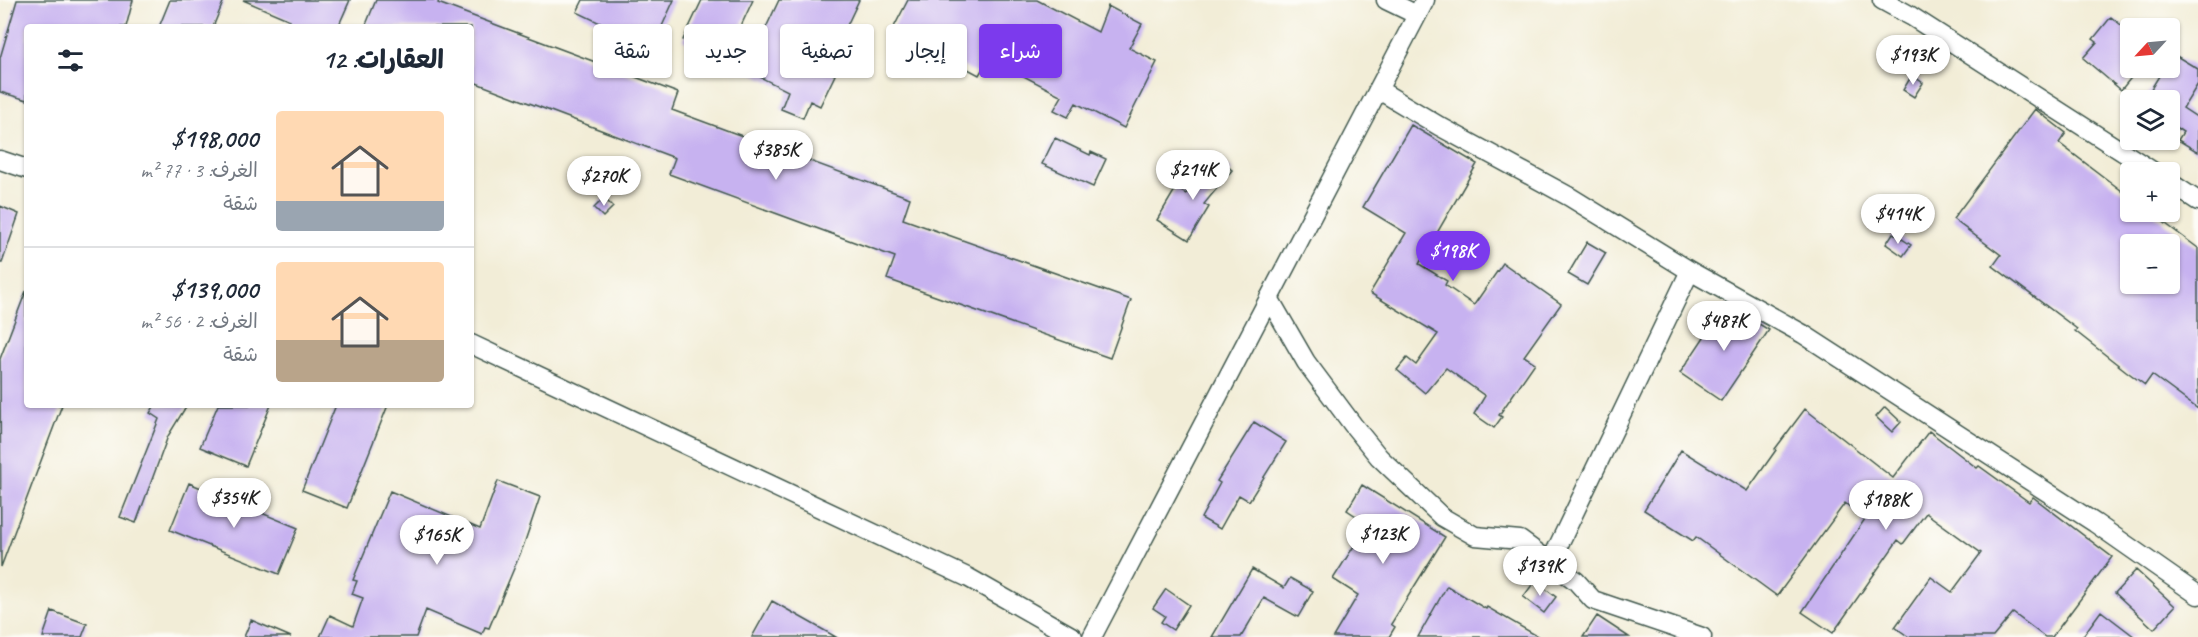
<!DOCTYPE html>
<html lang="ar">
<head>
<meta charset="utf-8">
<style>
	body { margin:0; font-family:Caveat,"Playpen Sans Arabic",sans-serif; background:#f2f2f3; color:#1f2937; direction:rtl; height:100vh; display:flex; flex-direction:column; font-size:22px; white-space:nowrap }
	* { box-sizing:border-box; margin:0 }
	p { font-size:20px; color:#747a83 }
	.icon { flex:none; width:33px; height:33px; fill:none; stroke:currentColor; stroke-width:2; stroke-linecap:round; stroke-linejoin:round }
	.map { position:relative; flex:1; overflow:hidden; direction:ltr }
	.panel { position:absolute; left:24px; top:24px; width:450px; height:384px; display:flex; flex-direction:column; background:#fff; border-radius:6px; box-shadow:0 2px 4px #0004; direction:rtl }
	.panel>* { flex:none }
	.banner { position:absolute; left:492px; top:24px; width:570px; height:54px; direction:rtl; display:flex; gap:12px }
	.needle { width:39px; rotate:244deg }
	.tools { position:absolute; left:2120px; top:18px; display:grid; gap:12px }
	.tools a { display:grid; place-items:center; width:60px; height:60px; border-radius:6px; background:#fff; box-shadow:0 2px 4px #0004; font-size:30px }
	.price { position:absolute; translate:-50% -51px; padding:0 14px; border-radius:21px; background:#fff; color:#222; font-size:20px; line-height:39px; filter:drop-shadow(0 2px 3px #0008) }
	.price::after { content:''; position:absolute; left:50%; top:36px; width:18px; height:14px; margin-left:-9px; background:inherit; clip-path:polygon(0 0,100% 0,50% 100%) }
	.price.on { background:#7c3aed; color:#fff }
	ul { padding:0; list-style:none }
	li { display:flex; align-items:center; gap:18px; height:150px; padding:0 30px }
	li+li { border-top:2px solid #e0e1e3 }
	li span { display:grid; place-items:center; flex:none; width:168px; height:120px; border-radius:6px; color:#555 }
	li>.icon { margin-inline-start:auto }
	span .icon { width:72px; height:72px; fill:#fffc; stroke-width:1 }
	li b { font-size:26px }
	h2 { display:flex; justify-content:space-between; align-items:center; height:72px; padding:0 30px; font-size:26px }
	.chip { padding:0 21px; border-radius:6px; background:#fff; box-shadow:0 2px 4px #0004; font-size:21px; line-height:54px }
	.chip.on { background:#7c3aed; color:#fff }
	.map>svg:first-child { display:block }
</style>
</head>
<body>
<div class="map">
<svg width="2198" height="637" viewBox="0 0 2198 637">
	<rect width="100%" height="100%" fill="#fdfcf7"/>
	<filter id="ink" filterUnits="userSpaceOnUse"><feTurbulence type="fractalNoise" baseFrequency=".0167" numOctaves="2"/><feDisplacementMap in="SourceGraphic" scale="12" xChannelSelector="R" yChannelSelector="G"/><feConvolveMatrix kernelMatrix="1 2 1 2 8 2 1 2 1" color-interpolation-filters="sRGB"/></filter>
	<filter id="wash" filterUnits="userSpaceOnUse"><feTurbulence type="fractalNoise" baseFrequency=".008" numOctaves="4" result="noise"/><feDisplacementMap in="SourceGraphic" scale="24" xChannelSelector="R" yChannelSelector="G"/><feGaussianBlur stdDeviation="1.35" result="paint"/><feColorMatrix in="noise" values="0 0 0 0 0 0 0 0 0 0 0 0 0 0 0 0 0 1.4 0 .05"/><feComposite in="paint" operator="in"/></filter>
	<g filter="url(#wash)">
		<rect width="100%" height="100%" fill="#f2edd7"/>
		<g id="blocks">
			<path fill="#c7b2f0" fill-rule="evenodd" d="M17,0H133L126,27H27V100L0,92V58Z
				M170,0H224L213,27H159Z
				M243,0H350L338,27H288L290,20Z
				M376,0H439L438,3L678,93L672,110L910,198L903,219L1131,300L1110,358L887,279L895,257L669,174L675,158L471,81V27H365Z
				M583,0H674L652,48L577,12Z
				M702,0H753L725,60L683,40Z
				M779,0H859L826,70L835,75L820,106L810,101L803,118L781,109L788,91L746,70Z
				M908,0H1037L1098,32L1108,6L1142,24L1129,48L1157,62L1124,128L1076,103L1068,117L1054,110L1062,96L989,58L979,75L893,29Z
				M2111,17L2130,32V68H2139L2121,90L2083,58L2097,42L2093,39Z
				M2173,54L2198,69V84L2183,108L2198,118V152L2178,140L2183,132L2169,123V100H2144L2164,68H2169V60Z
				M1912,75L1923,83L1914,97L1903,90Z
				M2035,109L2066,133L2059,143L2130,197V212H2150L2198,248V409L2152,375L2145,385L2126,371L2075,331L2077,329L1993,266L2001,255L1953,219ZM2130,244H2169V284H2130Z
				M1411,125L1477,164L1419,264L1447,281L1445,285L1474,305L1503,263L1561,304L1524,356L1535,363L1499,415L1502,417L1494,428L1474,414L1485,396L1446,368L1425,393L1397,370L1407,358L1416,365L1438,334L1370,293L1406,233L1363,207Z
				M1055,138L1090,155L1091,152L1106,159L1093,187L1042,164Z
				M1216,157L1232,170L1204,204L1209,207L1189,240L1157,220L1176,188L1186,194Z
				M604,198L613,207L603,217L594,208Z
				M0,206L19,214L2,263H0Z
				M1893,233L1911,245L1903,256L1886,244Z
				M1587,242L1606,253L1587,285L1568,274Z
				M26,291L27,405H62L1,567L0,359Z
				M1726,304L1769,330L1721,401L1680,373Z
				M155,405H187L168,436L136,523L120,517L159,419L150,413Z
				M218,405H271L246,466L200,447Z
				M336,405H388L347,508L302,490Z
				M1885,407L1901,422L1892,432L1876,417Z
				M1805,409L1893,478L1929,431L1977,468L1979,466L2029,502L2033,497L2112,557L2052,637H2045L2013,613L1993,637H1909L1895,627L1931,577L1952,592L1981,553L1926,513L1903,544L1898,540L1833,633L1802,612L1865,519L1845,503L1777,596L1696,537L1693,541L1644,510L1681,450L1747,491L1776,450L1775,449Z
				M1254,422L1286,442L1249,501L1239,495L1220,529L1201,518L1220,483L1217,481Z
				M498,481L540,497L523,547L489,628L485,627L482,634L426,610L416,637H320L330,615L353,626L363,598L352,594L357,581L353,580L390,491L480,529Z
				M189,483L298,528L279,574L170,530Z
				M1362,485L1445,537L1391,624L1395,627L1389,637H1333L1358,595L1333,579L1368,524L1347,510Z
				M1252,569L1284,588L1290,578L1313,591L1298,617L1264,598L1241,637H1212Z
				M2136,570L2175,606L2154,629L2115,593Z
				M1535,581L1556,597L1544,613L1523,597Z
				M1447,586L1486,609L1487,607L1539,637H1418Z
				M1166,589L1189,605L1173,630L1161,622L1165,616L1153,608Z
				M772,601L836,637H752Z
				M52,611L87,624L82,637H43Z
				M2101,611L2135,637H2082Z
				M1597,616L1629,637H1583Z
				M251,620L291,637H244Z"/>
		</g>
	</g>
	<g filter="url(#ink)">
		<use href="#blocks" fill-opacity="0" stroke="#3f574c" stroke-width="1.5"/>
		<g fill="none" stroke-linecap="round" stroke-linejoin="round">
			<defs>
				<path id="minor" d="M1386,0L1417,15
					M1882,0L1911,16L2154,172
					M1379,90L1439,126L1570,197L1690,271L1803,334L2095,523L2198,595
					M0,160L27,169
					M2169,182L2198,201
					M1269,298L1306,362L1353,425L1379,457L1442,517L1475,536L1520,540L1576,581L1593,600L1702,637
					M471,344L969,578L1073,637
					M1550,563L1690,271
					M1092,637L1425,0"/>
			</defs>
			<use href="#minor" stroke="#3f574c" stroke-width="21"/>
			<use href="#minor" stroke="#fff" stroke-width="18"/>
		</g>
	</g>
</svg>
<div class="tools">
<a><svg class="needle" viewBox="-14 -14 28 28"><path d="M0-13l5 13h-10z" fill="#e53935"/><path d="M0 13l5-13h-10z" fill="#747a83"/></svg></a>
<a><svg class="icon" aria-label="layers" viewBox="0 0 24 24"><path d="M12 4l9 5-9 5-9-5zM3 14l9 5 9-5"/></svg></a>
<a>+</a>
<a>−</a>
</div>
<b class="price" style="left:1913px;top:86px">$193K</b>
<b class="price" style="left:776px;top:181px">$385K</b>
<b class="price" style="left:1193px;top:201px">$214K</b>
<b class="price" style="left:604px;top:207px">$270K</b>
<b class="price" style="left:1898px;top:245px">$414K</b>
<b class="price on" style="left:1453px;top:282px">$198K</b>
<b class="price" style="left:1724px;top:352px">$487K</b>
<b class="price" style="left:234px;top:529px">$354K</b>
<b class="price" style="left:1886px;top:531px">$188K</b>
<b class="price" style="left:1383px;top:565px">$123K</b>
<b class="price" style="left:437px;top:566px">$165K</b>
<b class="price" style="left:1540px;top:597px">$139K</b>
<div class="banner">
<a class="chip on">شراء</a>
<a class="chip">إيجار</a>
<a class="chip">تصفية</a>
<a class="chip">جديد</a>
<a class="chip">شقة</a>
</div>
<section class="panel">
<h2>العقارات: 12<svg class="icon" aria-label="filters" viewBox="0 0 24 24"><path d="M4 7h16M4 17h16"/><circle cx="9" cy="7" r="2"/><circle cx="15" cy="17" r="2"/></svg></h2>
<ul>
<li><span style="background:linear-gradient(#ffd9b3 75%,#9aa5b1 0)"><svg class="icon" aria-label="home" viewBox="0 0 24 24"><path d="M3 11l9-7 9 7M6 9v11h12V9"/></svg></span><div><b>$198,000</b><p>الغرف: 3 · 77 m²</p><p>شقة</p></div></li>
<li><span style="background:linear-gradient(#ffd9b3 65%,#b9a48a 0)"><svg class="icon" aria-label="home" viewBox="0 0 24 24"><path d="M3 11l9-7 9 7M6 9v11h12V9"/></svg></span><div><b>$139,000</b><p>الغرف: 2 · 56 m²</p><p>شقة</p></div></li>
</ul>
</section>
</div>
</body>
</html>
